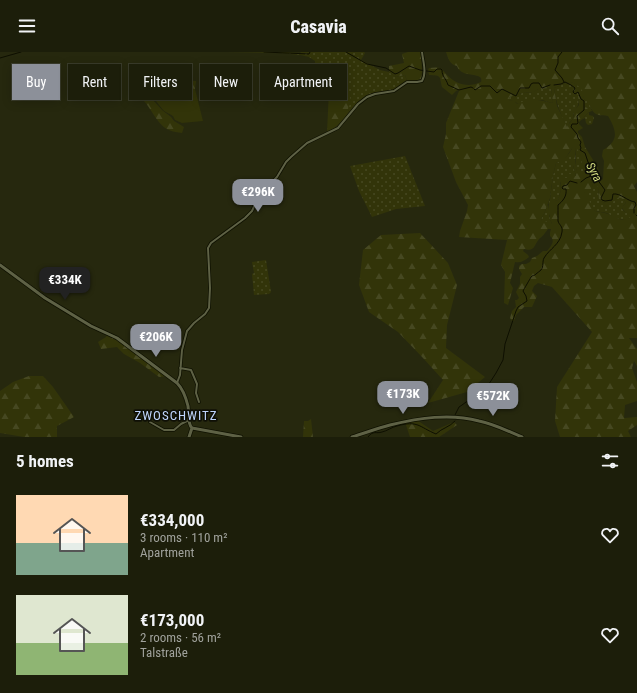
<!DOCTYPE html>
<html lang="en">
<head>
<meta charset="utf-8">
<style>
	body { margin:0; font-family:"Roboto Condensed",sans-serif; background:#252713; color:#f1f3f6; height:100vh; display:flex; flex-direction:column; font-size:15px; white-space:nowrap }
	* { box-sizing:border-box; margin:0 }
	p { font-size:13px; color:#a0a29c }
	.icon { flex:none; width:22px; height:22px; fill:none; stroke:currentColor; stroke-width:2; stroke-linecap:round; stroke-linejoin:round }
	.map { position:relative; height:385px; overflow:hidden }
	.panel { display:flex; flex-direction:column; background:#1c1e0a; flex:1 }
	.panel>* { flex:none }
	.banner { position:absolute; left:12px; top:12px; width:400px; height:36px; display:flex; gap:8px }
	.price { position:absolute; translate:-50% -34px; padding:0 9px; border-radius:8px; background:#8c9099; color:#fff; font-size:13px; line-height:26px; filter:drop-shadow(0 1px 2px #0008) }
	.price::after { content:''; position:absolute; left:50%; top:24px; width:12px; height:9px; margin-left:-6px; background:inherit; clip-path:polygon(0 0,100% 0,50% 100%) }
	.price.on { background:#222; color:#fff }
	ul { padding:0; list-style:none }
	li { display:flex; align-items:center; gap:12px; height:100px; padding:0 16px }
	li span { display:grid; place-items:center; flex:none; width:112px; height:80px; border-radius:0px; color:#555 }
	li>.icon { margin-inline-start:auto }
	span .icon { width:48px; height:48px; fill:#fffc; stroke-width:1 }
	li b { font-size:17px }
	h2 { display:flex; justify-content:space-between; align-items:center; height:48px; padding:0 16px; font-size:17px }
	.pill { padding:0 14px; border-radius:0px; background:#1c1e0a; box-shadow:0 2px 10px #0003,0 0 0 1px #3a3c2b; font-size:14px; line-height:36px }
	.pill.on { background:#8c9099; color:#fff }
	header { display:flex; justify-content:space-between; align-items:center; height:52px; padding:0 16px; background:#1c1e0a; font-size:18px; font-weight:800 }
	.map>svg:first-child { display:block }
</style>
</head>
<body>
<header><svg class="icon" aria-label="menu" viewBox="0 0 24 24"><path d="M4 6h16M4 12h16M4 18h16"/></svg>Casavia<svg class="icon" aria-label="search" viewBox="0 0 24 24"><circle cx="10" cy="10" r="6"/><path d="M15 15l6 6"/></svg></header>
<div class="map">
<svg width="637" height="385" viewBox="0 0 637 385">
	<defs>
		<pattern id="grass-dots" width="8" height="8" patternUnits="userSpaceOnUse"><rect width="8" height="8" fill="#323409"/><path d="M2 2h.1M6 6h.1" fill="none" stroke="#464821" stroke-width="1.8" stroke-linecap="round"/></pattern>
		<pattern id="forest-firs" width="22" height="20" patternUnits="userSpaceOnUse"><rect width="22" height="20" fill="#323409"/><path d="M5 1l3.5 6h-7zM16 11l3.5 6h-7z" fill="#464821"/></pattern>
	</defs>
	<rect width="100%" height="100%" fill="#26280e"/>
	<path fill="url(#grass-dots)" d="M227,0H282L301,1L300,0H364L365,1L361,8L380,18L389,20L396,25L405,23L407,29L392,39H386L372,42L359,49L349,60L343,37L334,38L315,15V9L309,5L301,3L281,1Z
		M569,30C583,31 588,47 592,59L589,60V63L593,64L594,66L592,72L588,73L586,71L585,66L581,68L589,60L588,57L585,54V49L583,44L578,46C581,56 572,57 573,67L570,70L567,75C560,62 556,50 554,36Z
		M551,36L553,50L552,51L542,48L518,52L513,48L511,49L509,48V46L510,45L522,41L533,40L538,37Z
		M573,94V113L576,124L566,126L560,130L561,138L558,148L548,152L550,168L552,171L550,174L541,168L542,165L544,162L550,147L553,123L556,111C564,108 570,102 573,94Z
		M576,95C580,99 583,107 582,113L593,120V126L598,135L599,148L605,151H611L616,146C621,145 624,147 626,151L623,154L622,157L625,160L634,164L625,168L615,166L607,161L595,159L593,157L583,138L593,134L588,122L578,120V123L576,116Z
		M405,104L425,154L396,157L372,165L359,139L350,114Z
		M266,208L271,240L269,242L254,243L252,222L254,221L252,210Z"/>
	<path fill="url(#forest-firs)" fill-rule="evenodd" d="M408,0H421L422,20L421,27C416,29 412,29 407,29L405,23L396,25L389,20V14L404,11L402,2Z
		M446,0H637V130L634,134L637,140V286H629L637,297V314L634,309L632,316L637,330V349L625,353L624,366L637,365V373L628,379L631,385H560L555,369L557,335L592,280L552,235L538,231L534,234L532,239L537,244L532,255H524L516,263L514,269H512L510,266L512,259L516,255L515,248H517L519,246L516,240L520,232V225L522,222L519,217V214L522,212H526L530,210L532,206L537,204L543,199H547C551,194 556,189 550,184V181L551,177H548C545,181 543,184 539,187C534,193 535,200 524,197L523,199L528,203L529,205C524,209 521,211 515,210L510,231L513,236L508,253L504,251L505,220L501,213L507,188L459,185L460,179L467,159L468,153L456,130L443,95L446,82V71L459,39L458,38L456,39L452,43L442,35C439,23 442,24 429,23L428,18L429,16C432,16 436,15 439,16C443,17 444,20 446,22C456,33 469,36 481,30C482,27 481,25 478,24C471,22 460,23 457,14C450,13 448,6 446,0ZM569,30C580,31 585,42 589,52C591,55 592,60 596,62C599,64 605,63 608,64C617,79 619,89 603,98L602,104L604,109L603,127L602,128L600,126L598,116L585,95L582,85L578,81V79L583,76L579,72V70L590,59L585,54V49L583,43H580L578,44L579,53L574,59L573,67L568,73L567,75L557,54L554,36ZM551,36L553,50L552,51C540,48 529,45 518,52L516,51L514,47L511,49L509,48V46L510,45L522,41L534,40L538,37ZM573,95V113L576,124H574L571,122H568L567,126H565L562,125L560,126L561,138L558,148L554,149H550C548,153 549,156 548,160L550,164V168L552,171L550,173L548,170L544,169L541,168L542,165L544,162L550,146L553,123L556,111L564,108ZM576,96C580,99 583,108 581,113L593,120L594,131L598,135L599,148L605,151H612L616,146C621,145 624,147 626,151L623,154L622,156L625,160L632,164C621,173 615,163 605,161C602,160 598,160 595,159L584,139L588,141L593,134L588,121L578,119V122C575,114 575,105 576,96Z
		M152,27H162L196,29L195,37L152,33L145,38V40L152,47L162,58L171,65L174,69L184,75L182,81C178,80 173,80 169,78C155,72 151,52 138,44C140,33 141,31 152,27Z
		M343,37L349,40L351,50L348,56L349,60C343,68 337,76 327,80L329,39Z
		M420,181L448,211L457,233L447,273L446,296L485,325L467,340L428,351L443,328L423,306L398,280L369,260L359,233L363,198L381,183Z
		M108,281L117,286L168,324L159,325L140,311L124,302L117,295L101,297L98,290L106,285Z
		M29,324H43L53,335L74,365L57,374V385H24L0,381V339L13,330Z
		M311,367L313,385H303L304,369H308Z
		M417,368L433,379L454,370L457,373L439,385H410L405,370Z"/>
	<path fill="#323409" d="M152,33L195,37L203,69L182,71L175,68L173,64L164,59L159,53L154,46L152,37L150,35Z"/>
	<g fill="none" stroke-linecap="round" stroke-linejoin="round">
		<path stroke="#0e0f01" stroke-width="1" d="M264,0L309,2L310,0
			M346,0L367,12L386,16L395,22L398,21L409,14L420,18L434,20L437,17H441L442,18C442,25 446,26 448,33L459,38L471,35L473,36
			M562,0L558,5V11L555,18L562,26L564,30
			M0,6L21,0
			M554,33L561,32L565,30L571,33L575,36L573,40L575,42L578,40L581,47L584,49V58L577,64L578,71L577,72H572L571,75L577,82L578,86L581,90L580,93L581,96L580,98L585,101L588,110L595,118L594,123L605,138L601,146L602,148L605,149L612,148L613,142C621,141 627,149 635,150L636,153L634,156V161
			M474,37L475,38L481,34H490L497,41L502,37L516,44L520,36H529L531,32L533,31H539L542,36L550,33
			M581,130L586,126L594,123
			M636,163L637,164
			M455,363L459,355L462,353L487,335L496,321L503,308L505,292L516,259L518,255L527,249L526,244L523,239C524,237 530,227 531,225C534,222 533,225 536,222C538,221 539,219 541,218C544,214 542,210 544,206C550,196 560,193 562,180C563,174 559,173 558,169C558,167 558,155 558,153C563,149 567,144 566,137H563L562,136L563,134L567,133L570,129L577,131
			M368,385C373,378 376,382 382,380C387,379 392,375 397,374C418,368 419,375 436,382C442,376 450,375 455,369"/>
		<defs>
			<path id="minor" d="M180,316L191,318L197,332L196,341L199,350
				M177,331L180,323L182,298L187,279L194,271L205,262L209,256L210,236L208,196L211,191L245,166L252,159L257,148L261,141L277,125L286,110L291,105L307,91L338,76L358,52L367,45L375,42L394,39L407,30H417L422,29C427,21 423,9 422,0
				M150,370L164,378H174L181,372L189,368"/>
			<path id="tertiary" d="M0,213L45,246L91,274L117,286L177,331C183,337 186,346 188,354C189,361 187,371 192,376
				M192,376L241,385
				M189,385L192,376
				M352,385C365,381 378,376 390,373C419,366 450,361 479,369C494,372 508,379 522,385"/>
		</defs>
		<use href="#minor" stroke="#0f1100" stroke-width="3.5"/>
		<use href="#tertiary" stroke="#0f1100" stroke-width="4.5"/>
		<use href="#minor" stroke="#5e6145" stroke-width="2"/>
		<use href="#tertiary" stroke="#5e6145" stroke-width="3"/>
	</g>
	<g text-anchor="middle" stroke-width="3.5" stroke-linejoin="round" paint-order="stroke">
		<g font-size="12" font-style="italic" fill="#d1d97f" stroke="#0f1006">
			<text transform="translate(594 120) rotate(61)" y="4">Syra</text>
		</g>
		<g font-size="13" letter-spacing="1" fill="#bfd5fc" stroke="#0f1006">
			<text x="176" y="368">ZWOSCHWITZ</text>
		</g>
	</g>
</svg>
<b class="price" style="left:258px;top:161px">€296K</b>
<b class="price on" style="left:65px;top:249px">€334K</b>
<b class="price" style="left:156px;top:306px">€206K</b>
<b class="price" style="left:403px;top:363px">€173K</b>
<b class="price" style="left:493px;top:365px">€572K</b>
<div class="banner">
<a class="pill on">Buy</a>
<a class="pill">Rent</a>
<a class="pill">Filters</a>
<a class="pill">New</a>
<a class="pill">Apartment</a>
</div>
</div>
<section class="panel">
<h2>5 homes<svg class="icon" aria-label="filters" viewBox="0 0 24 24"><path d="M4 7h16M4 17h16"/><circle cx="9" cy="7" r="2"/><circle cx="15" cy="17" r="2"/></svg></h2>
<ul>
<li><span style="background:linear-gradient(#ffd9b3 60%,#7fa58c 0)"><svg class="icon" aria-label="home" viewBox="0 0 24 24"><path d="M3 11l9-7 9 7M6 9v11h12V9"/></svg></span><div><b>€334,000</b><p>3 rooms · 110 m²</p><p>Apartment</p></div><svg class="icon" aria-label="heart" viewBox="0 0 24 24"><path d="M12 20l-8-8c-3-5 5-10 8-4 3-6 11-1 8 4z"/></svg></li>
<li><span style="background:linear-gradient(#dfe7d0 60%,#8fb573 0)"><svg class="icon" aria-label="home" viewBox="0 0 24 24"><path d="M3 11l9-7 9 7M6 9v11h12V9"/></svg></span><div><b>€173,000</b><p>2 rooms · 56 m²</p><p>Talstraße</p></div><svg class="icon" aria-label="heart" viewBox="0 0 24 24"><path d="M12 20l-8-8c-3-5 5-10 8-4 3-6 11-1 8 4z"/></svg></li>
</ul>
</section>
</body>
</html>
